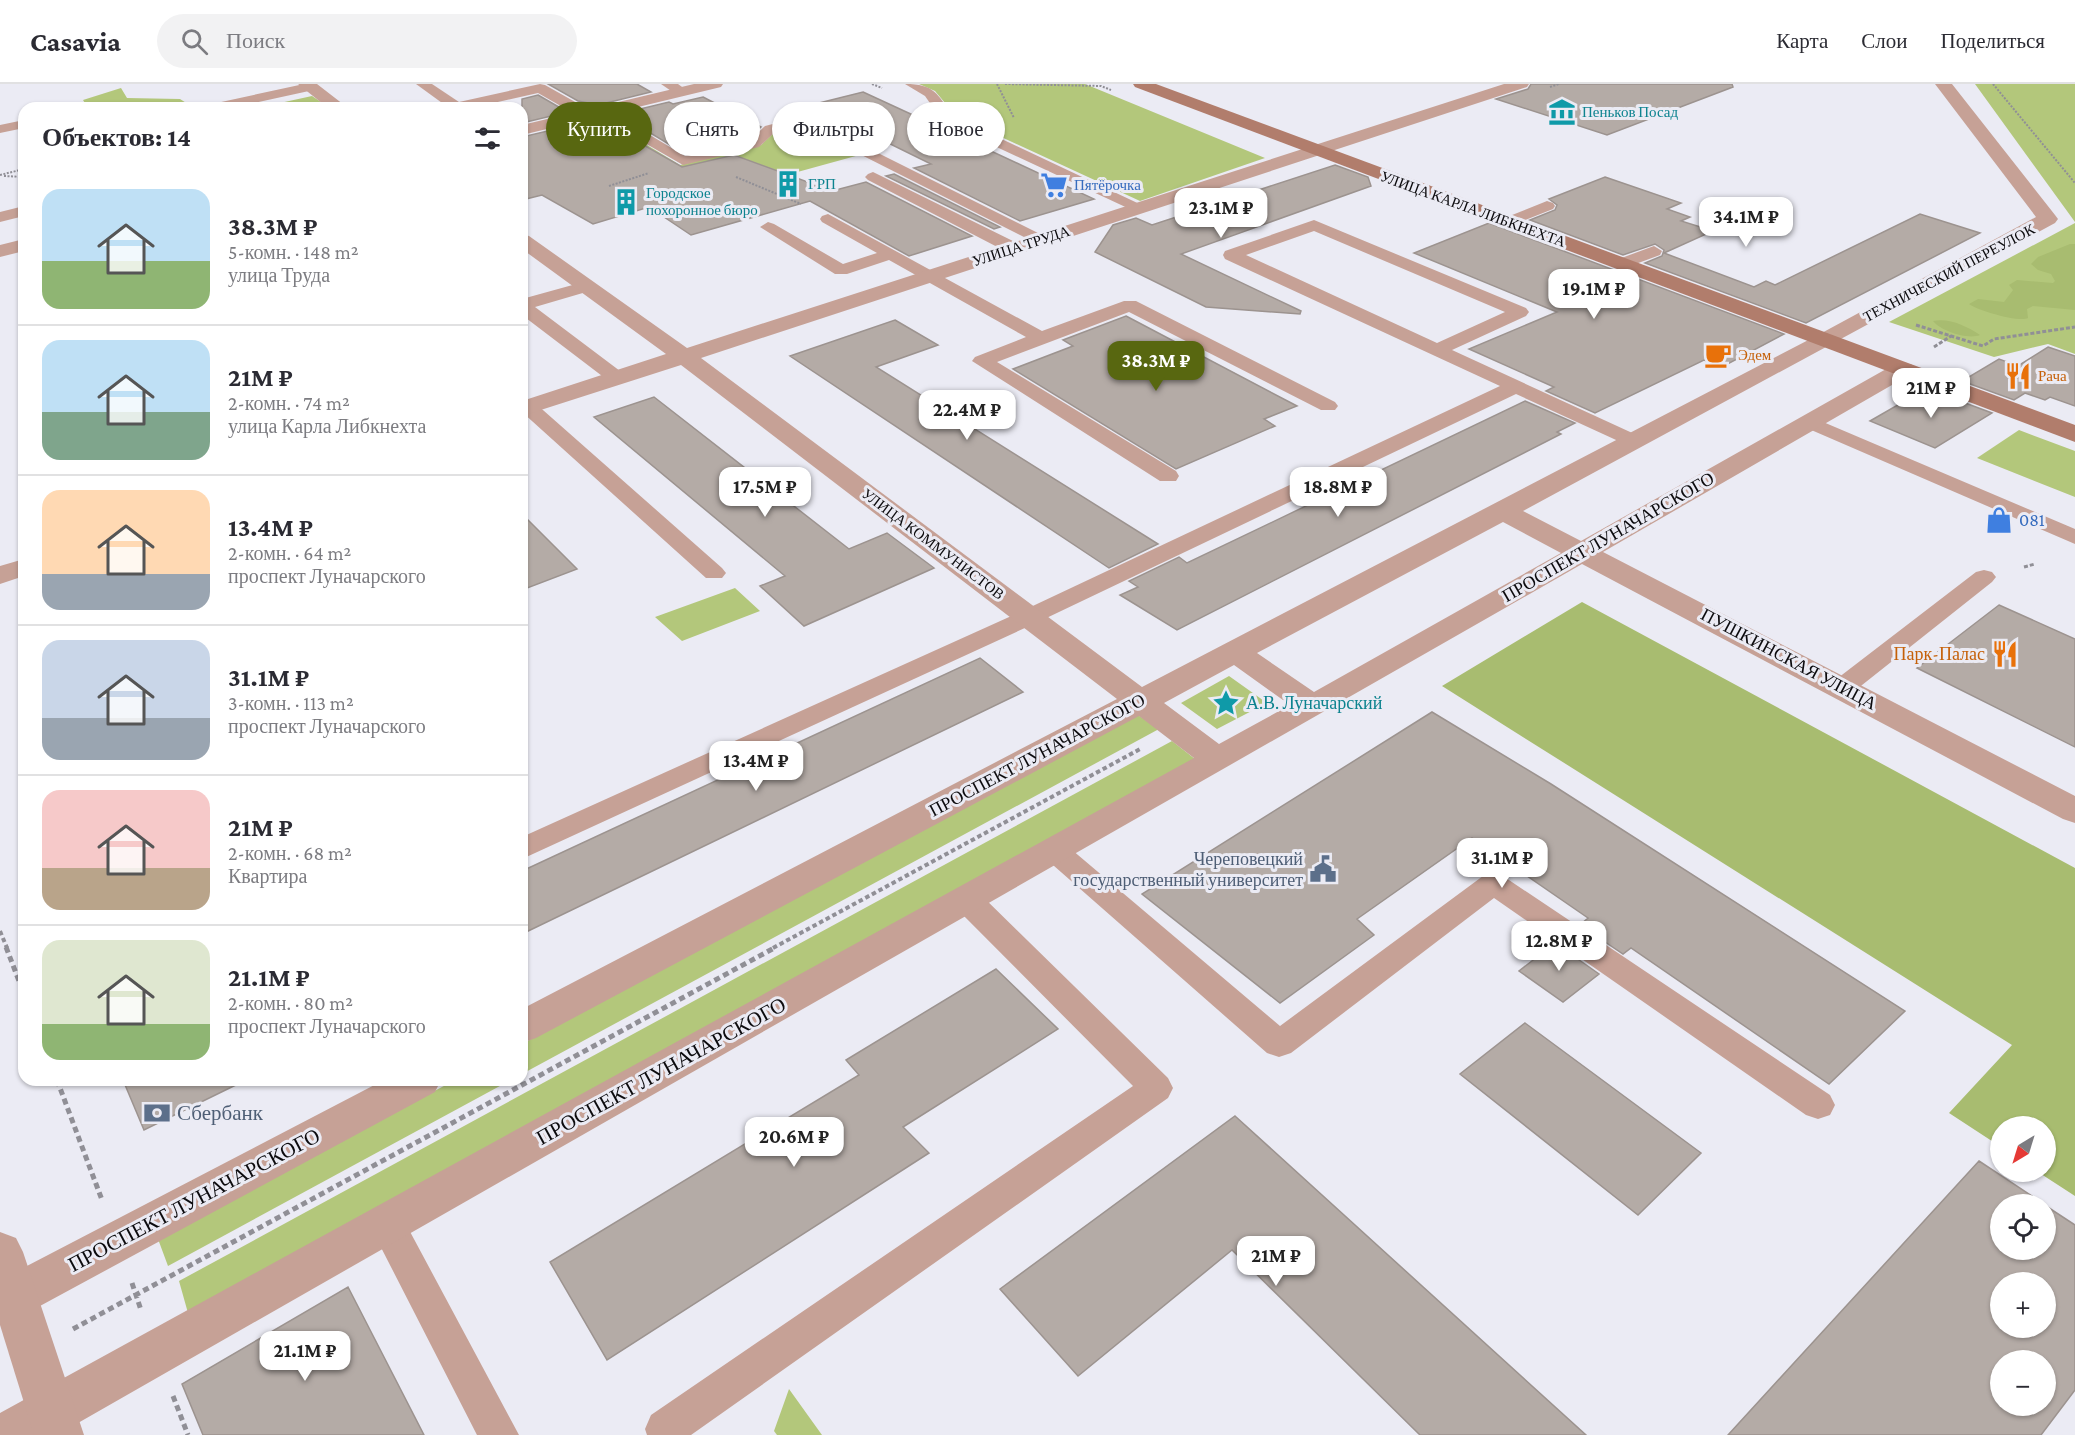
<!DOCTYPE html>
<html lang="ru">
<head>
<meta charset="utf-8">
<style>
	body { margin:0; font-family:"Crimson Pro",serif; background:#f2f2f3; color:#2b2b33; height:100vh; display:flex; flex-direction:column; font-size:22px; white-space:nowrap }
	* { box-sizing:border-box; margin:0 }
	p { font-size:20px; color:#7c7c81 }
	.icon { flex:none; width:33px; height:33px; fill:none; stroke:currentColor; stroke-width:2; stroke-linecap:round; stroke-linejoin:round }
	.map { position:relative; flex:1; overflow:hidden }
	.details { position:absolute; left:18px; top:18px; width:510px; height:984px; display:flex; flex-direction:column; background:#fff; border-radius:18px; box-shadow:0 2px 4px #0004 }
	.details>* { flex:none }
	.guide { position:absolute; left:546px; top:18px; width:570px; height:54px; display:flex; gap:12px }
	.needle { width:39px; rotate:218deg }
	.fabs { position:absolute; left:1990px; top:1032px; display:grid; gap:12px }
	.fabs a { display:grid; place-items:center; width:66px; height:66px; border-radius:50%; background:#fff; box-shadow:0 2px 4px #0004; font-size:30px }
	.price { position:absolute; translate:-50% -51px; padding:0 14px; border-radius:12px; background:#fff; color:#222; font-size:20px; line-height:39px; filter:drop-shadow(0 2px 3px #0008) }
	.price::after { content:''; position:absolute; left:50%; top:36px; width:18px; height:14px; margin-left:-9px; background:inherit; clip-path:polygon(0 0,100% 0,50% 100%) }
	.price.selected { background:#586710; color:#fff }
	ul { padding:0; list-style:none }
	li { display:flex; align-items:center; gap:18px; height:150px; padding:0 24px }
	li+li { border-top:2px solid #e1e1e2 }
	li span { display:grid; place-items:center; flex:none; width:168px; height:120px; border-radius:18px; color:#555 }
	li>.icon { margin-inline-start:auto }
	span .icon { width:72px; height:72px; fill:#fffc; stroke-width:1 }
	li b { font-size:26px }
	h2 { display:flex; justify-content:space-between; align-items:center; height:72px; padding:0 24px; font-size:26px }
	.chip { padding:0 21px; border-radius:27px; background:#fff; box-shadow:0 2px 4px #0004; font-size:21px; line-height:54px }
	.chip.selected { background:#586710; color:#fff }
	header { display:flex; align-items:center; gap:36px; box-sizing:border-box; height:84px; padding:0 30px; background:#fff; border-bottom:2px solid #e1e1e2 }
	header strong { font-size:28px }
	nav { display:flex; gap:33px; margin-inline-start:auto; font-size:21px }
	.search { width:420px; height:54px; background:#f2f2f3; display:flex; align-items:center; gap:15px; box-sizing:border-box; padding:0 21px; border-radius:33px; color:#7c7c81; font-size:22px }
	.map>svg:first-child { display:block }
</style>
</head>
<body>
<header>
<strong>Casavia</strong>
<div class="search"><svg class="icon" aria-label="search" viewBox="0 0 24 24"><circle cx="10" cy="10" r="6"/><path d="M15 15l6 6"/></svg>Поиск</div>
<nav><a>Карта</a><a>Слои</a><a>Поделиться</a></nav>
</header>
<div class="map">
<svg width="2075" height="1351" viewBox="0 0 2075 1351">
	<rect width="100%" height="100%" fill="#ebebf4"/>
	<path fill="#b3c77b" d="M919,0H1085L1265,74L1140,117L956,32L935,7Z
		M1975,0H2075V138Z
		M121,4L127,14L180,15L194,24H88L83,16Z
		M312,12L330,24H257Z
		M599,32L680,81L761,61L777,46L803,40L863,70L710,112L544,52Z
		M2075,139V270L2048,260L1994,273L1889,238Z
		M2019,346L2075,367V413L1977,374Z
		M735,504L760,527L682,557L655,533Z
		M1229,592L1267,619L1217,645L1181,619Z
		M1138,631L1159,645L522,990V960Z
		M1172,657L1195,675L188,1229L179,1197Z
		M455,996H511L168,1182L158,1155Z
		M789,1305L822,1351H777L774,1347Z"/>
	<path fill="#a8bc70" d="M2070,160H2075V226L2033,222L2027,225L2028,234C2020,239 1976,226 1969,220L1978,215L2004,218L2013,206L2009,201L2017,196L2053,199L2055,197L2051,190L2038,186L2031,180L2038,173Z
		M1933,237C1950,234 1966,242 1980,251C1968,256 1941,247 1933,237Z
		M1582,518L2075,784V1112L2038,1088H2046V1042H2001V1063L1949,1029L2012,961L1442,602Z"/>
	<path fill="#b4aba6" stroke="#9c938f" stroke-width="1.5" fill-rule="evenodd" d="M548,0H637L651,8L598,21L578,17Z
		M1531,0H1732L1733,3L1607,51L1496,15L1528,5Z
		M863,8L978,61L1094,115L1020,137L914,84L931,80L811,21Z
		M538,11L564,26V29L522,39V15Z
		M703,13L761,43L753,50L685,70L619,30L669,18L673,20Z
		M598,35L682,83L734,71L832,107L866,98L972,152L909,172L810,117L691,151L649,123L593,140L542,111L522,116V53Z
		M1335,81L1368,93L1371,102L1181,170L1301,227L1300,230L1206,223L1095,168L1113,141L1136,134L1152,141Z
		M894,90L1000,143L994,145L886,92Z
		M1605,93L1681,119L1667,125L1690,133L1681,137L1713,147L1664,169L1754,203L1766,197L1775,201L1920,130L1980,149L1806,239L1645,179L1662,172L1664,166L1655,160L1623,171L1530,136L1555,126L1557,121L1549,115Z
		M1489,139L1784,250L1722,283L1704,276L1595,329L1546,307L1554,303L1469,265L1557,228L1414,169Z
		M1126,232L1297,322L1264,335L1275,342L1176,385L1013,285L1073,262L1063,256Z
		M895,236L938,261L876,283L1158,460L1109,484L790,272Z
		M2048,263L2075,272V322L2050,313L2045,316L2025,309L2014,316L1962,297L1999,275L2018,282Z
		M1941,310L1992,329L1935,364L1870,337L1908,315L1922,321Z
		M654,313L849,465L887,449L934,484L804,542L760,502L785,492L594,333Z
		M1525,317L1575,339L1557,348L1561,350L1177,546L1120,511L1138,503L1129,497L1179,473L1187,479Z
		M522,430L577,485L522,506Z
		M1999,521L2075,555V663L1917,584Z
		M980,574L1023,608L522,850V787Z
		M1432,628L1551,700L1905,927L1829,1000L1631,864L1623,870L1580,841L1588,834L1472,754L1357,835L1374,851L1280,919L1142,810Z
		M1555,859L1599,890L1563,918L1519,887Z
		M996,885L1058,945L903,1043L929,1069L607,1276L550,1178L859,991L846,976Z
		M1525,939L1701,1069L1638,1131L1460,990Z
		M123,996H246L144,1046Z
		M1235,1032L1586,1351H1420L1232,1166L1078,1292L1000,1205Z
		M1979,1077L2044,1120H2001V1166H2046V1122L2075,1141V1306L2041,1351H1728ZM2001,1198H2046V1244H2001ZM2001,1276H2046V1322H2001Z
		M348,1203L424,1351H203L182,1300Z"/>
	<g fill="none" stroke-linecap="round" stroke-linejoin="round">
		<path stroke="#908f96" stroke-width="2" stroke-dasharray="2 1.5" stroke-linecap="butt" d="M872,0L882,4
			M997,0L1014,34
			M1005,0L1101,2L1111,6
			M1993,0L2075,99
			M1550,3L1559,0
			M0,91L24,85
			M4,92L24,93
			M736,93L801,120
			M609,102L649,89"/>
		<path stroke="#908f96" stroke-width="3" stroke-dasharray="4 2" stroke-linecap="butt" d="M1916,241L1983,262L1994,255L2075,243
			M1934,263L1951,252
			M2024,483L2035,480"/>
		<path stroke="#908f96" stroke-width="4" stroke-dasharray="4.5 3" stroke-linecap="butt" d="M0,847L7,864
			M773,864L1142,664"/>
		<path stroke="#908f96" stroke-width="5" stroke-dasharray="6 4" stroke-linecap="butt" d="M6,863L24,910
			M57,996L102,1116
			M132,1199L141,1226
			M73,1245L776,863
			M173,1312L188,1351"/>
		<path fill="#c6a196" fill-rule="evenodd" d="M304,0H314L316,3L309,7L231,24H205L212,20Z
			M416,0H432L459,18L540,0L545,1L577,19L605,24L685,72L749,57L765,42L804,32L1050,155L1042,160L1036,159L802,41L775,48L759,63L683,81L596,31L580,28L578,37H568L566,25L538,9L471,24H449Z
			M661,0H678L689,8L687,11H677Z
			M905,0C935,0 937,10 953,32L1148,124L1146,127H1134L943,38L925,12Z
			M24,36V44L0,49V41Z
			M873,88L1019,160L1021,164L1019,168H1007L868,96L865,93L868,90Z
			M1547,117L1553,119L1555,122L1553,125L1508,143L1500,138L1502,135Z
			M24,122V132L0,138V128Z
			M828,130L1042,247L1124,217H1136L1335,318L1338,322L1335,326H1321L1129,228L997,278L1176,387L1179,392L1176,397H1160L972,277L975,273L1026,253L889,176L847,190H835L760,143L768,138L774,140L843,180L877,169L822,138L820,135L822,132Z
			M1314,136L1526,224L1529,228L1526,232L1452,266L1641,353L1644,357L1641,361H1627L1516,310L1038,538L522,775V753L1020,528L1500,302L1225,175L1223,171L1225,167ZM1314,147L1505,228L1437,259L1246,171Z
			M1654,162L1662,167L1660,171L1622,185L1613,180L1616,176Z
			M587,197L596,202L593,206L535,223L624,290L627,294L624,298H610L522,231V215Z
			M528,317L535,319L722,484L726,489L722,494H706L522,328V319Z
			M1809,332L2075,445V460L1802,342L1799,338L1802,334Z
			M1984,486L1992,488L1996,493L1992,498L1852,609L1843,611L1834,609L1830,603L1834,597L1976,488Z
			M1055,757L1065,760L1280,942L1483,792L1493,788L1503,792L1830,1011L1835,1021L1830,1031L1818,1035L1806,1031L1494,814L1291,969L1279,973L1267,969L1045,774L1041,767L1045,760Z
			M967,805L978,808L1168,994L1173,1004L1168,1014L691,1351H647L645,1345L651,1331L1133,1002L956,824L952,816L956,808Z
			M387,1124L400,1129L519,1351H477L369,1140L374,1129Z"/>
		<path fill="#c6a196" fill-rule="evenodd" d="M298,0H317L348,24H328Z
			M694,0H723L721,3L522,51V41Z
			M1504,0H1529L1527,3L701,274L1142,603L1818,251L2036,133L1935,0H1952L2055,131L2058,135L2055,139L1523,427L1581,457L1895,280H1911L1915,285L1911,290L1603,468L2075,712V739L2063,735L1582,480L57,1351H0V1329L1194,674L1139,632L536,954L522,959V925L1117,615L681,281L522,332V317L666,270L522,165V150L529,152L687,264ZM1503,438L1561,469L1314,608L1257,569ZM1234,581L1290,621L1219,660L1164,619Z
			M24,155V167L0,173V161Z
			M24,475V492L0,500V482Z
			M384,996H441L435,1008L16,1235L0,1241V1196Z"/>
		<path fill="#c6a196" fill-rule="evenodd" d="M0,1148L16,1154L23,1168L84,1351H34L0,1241Z"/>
		<path fill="#b17d6c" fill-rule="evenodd" d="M1133,0H1156L2075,341V358L1135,3Z"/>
	</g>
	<defs>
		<symbol id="museum-bare" viewBox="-9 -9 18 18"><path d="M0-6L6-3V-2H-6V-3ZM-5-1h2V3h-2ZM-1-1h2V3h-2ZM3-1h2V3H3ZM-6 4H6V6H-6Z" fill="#0f9aa8" stroke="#ebebf4" stroke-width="2.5" paint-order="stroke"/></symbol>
		<symbol id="building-bare" viewBox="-9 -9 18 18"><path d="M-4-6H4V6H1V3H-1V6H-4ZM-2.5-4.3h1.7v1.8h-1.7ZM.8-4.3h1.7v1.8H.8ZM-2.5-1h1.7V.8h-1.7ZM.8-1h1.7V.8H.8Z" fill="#0f9aa8" stroke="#ebebf4" stroke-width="2.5" paint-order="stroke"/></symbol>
		<symbol id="supermarket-bare" viewBox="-9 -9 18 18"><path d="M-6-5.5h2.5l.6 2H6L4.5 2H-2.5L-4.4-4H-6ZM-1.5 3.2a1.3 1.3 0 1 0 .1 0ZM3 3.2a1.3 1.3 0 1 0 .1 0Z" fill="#3f7fe0" stroke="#ebebf4" stroke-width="2.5" paint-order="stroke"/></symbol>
		<symbol id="cafe-bare" viewBox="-9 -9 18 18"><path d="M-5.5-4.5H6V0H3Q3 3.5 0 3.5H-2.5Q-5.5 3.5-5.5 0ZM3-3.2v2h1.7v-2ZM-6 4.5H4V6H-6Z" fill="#e8710a" stroke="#ebebf4" stroke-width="2.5" paint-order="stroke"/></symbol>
		<symbol id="restaurant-bare" viewBox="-9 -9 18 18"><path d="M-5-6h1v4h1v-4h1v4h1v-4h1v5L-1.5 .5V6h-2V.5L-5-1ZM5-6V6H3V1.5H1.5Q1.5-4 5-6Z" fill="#e8710a" stroke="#ebebf4" stroke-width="2.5" paint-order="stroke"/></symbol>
		<symbol id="shop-bare" viewBox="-9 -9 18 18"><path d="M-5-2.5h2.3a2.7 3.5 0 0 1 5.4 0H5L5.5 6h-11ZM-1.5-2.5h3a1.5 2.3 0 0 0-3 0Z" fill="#3f7fe0" stroke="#ebebf4" stroke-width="2.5" paint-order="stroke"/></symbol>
		<symbol id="sight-bare" viewBox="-9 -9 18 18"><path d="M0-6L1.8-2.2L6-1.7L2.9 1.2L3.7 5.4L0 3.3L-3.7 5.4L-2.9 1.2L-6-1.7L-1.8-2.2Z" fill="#0f9aa8" stroke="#ebebf4" stroke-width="2.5" paint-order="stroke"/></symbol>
		<symbol id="civic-bare" viewBox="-9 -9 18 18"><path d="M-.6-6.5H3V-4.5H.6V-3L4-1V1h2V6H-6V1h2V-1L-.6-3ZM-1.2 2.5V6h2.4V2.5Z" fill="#5c6f8a" stroke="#ebebf4" stroke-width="2.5" paint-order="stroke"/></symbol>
		<symbol id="bank-bare" viewBox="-9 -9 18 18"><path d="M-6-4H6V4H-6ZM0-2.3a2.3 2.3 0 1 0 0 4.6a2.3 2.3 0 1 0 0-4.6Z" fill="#5c6f8a" stroke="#ebebf4" stroke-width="2.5" paint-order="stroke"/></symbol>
	</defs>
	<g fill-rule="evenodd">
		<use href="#museum-bare" x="1543" y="9" width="38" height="38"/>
		<use href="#building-bare" x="769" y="81" width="38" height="38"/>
		<use href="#supermarket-bare" x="1035" y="82" width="38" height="38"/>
		<use href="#building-bare" x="607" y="99" width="38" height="38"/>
		<use href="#cafe-bare" x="1699" y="252" width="38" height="38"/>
		<use href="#restaurant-bare" x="1999" y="273" width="38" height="38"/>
		<use href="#shop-bare" x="1980" y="417" width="38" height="38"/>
		<use href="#restaurant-bare" x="1986" y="551" width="38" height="38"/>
		<use href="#sight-bare" x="1207" y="600" width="38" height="38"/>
		<use href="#civic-bare" x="1304" y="766" width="38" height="38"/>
		<use href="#bank-bare" x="138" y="1010" width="38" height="38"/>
	</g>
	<g text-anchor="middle" stroke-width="6" stroke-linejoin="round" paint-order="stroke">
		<g font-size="15" fill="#0d838f" stroke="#ebebf4" text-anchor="start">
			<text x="1582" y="33">Пеньков Посад</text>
			<text x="808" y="105">ГРП</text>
			<text x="646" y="114">Городское<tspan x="646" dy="17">похоронное бюро</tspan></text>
		</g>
		<g font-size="15" fill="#366cbe" stroke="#ebebf4" text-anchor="start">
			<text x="1074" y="106">Пятёрочка</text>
		</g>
		<g font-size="15" fill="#0c0b0e" stroke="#ebebf4">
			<text transform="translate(1473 125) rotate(20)" y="5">УЛИЦА КАРЛА ЛИБКНЕХТА</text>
			<text transform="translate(1021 162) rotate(-18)" y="5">УЛИЦА ТРУДА</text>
			<text transform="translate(1949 189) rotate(-28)" y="5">ТЕХНИЧЕСКИЙ ПЕРЕУЛОК</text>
			<text transform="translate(933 460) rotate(37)" y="5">УЛИЦА КОММУНИСТОВ</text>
		</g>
		<g font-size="15" fill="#c56008" stroke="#ebebf4" text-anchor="start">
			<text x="1738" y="276">Эдем</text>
			<text x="2038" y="297">Рача</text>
		</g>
		<g font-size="18" fill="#366cbe" stroke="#ebebf4" text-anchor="start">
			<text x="2019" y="442">081</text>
		</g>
		<g font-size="18" fill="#0c0b0e" stroke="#ebebf4">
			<text transform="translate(1608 453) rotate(-30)" y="6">ПРОСПЕКТ ЛУНАЧАРСКОГО</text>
			<text transform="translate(1789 575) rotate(28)" y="6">ПУШКИНСКАЯ УЛИЦА</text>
			<text transform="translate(1037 671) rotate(-28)" y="6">ПРОСПЕКТ ЛУНАЧАРСКОГО</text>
		</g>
		<g font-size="18" fill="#c56008" stroke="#ebebf4" text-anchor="end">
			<text x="1985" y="576">Парк-Палас</text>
		</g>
		<g font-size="18" fill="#0d838f" stroke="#ebebf4" text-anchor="start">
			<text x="1246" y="625">А.В. Луначарский</text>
		</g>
		<g font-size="18" fill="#4e5e75" stroke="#ebebf4" text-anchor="end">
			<text x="1303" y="781">Череповецкий<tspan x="1303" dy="21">государственный университет</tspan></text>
		</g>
		<g font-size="21" fill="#0c0b0e" stroke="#ebebf4">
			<text transform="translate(661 987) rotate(-29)" y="7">ПРОСПЕКТ ЛУНАЧАРСКОГО</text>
			<text transform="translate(194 1116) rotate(-28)" y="7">ПРОСПЕКТ ЛУНАЧАРСКОГО</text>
		</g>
		<g font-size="21" fill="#4e5e75" stroke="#ebebf4" text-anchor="start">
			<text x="177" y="1036">Сбербанк</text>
		</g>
	</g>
</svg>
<div class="fabs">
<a><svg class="needle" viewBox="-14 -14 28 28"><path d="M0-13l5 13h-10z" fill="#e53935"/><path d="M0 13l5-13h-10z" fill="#7c7c81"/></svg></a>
<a><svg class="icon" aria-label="locate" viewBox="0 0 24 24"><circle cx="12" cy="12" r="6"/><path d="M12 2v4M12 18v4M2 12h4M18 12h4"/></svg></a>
<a>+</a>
<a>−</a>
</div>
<b class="price" style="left:1221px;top:155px">23.1M ₽</b>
<b class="price" style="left:1746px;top:164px">34.1M ₽</b>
<b class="price" style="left:1594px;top:236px">19.1M ₽</b>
<b class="price selected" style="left:1156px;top:308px">38.3M ₽</b>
<b class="price" style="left:1931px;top:335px">21M ₽</b>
<b class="price" style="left:967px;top:357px">22.4M ₽</b>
<b class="price" style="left:765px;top:434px">17.5M ₽</b>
<b class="price" style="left:1338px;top:434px">18.8M ₽</b>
<b class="price" style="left:756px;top:708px">13.4M ₽</b>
<b class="price" style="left:1502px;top:805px">31.1M ₽</b>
<b class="price" style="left:1559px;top:888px">12.8M ₽</b>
<b class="price" style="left:794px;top:1084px">20.6M ₽</b>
<b class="price" style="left:1276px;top:1203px">21M ₽</b>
<b class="price" style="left:305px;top:1298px">21.1M ₽</b>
<div class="guide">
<a class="chip selected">Купить</a>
<a class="chip">Снять</a>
<a class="chip">Фильтры</a>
<a class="chip">Новое</a>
</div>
<section class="details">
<h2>Объектов: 14<svg class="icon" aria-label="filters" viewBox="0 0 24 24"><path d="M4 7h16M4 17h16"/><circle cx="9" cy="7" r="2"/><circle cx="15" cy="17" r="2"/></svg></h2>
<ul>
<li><span style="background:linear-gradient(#bfe0f5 60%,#8fb573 0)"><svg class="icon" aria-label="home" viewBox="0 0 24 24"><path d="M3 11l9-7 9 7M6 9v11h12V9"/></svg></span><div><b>38.3M ₽</b><p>5-комн. · 148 m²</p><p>улица Труда</p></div></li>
<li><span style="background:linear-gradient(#bfe0f5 60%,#7fa58c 0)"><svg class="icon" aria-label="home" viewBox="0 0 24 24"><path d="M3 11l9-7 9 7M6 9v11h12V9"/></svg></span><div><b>21M ₽</b><p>2-комн. · 74 m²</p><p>улица Карла Либкнехта</p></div></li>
<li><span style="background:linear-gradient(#ffd9b3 70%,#9aa5b1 0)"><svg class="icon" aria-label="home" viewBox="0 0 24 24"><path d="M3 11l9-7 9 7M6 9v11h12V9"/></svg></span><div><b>13.4M ₽</b><p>2-комн. · 64 m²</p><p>проспект Луначарского</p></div></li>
<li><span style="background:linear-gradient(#c9d6e8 65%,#9aa5b1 0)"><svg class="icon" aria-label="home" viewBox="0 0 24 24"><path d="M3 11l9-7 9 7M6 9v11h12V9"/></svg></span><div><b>31.1M ₽</b><p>3-комн. · 113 m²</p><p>проспект Луначарского</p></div></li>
<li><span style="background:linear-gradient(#f6c9c9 65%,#b9a48a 0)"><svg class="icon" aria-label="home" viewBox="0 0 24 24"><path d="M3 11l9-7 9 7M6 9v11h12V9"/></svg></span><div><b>21M ₽</b><p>2-комн. · 68 m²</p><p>Квартира</p></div></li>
<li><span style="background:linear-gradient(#dfe7d0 70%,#8fb573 0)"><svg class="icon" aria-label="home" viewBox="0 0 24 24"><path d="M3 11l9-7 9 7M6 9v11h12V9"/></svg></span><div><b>21.1M ₽</b><p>2-комн. · 80 m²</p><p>проспект Луначарского</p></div></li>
</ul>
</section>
</div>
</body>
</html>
